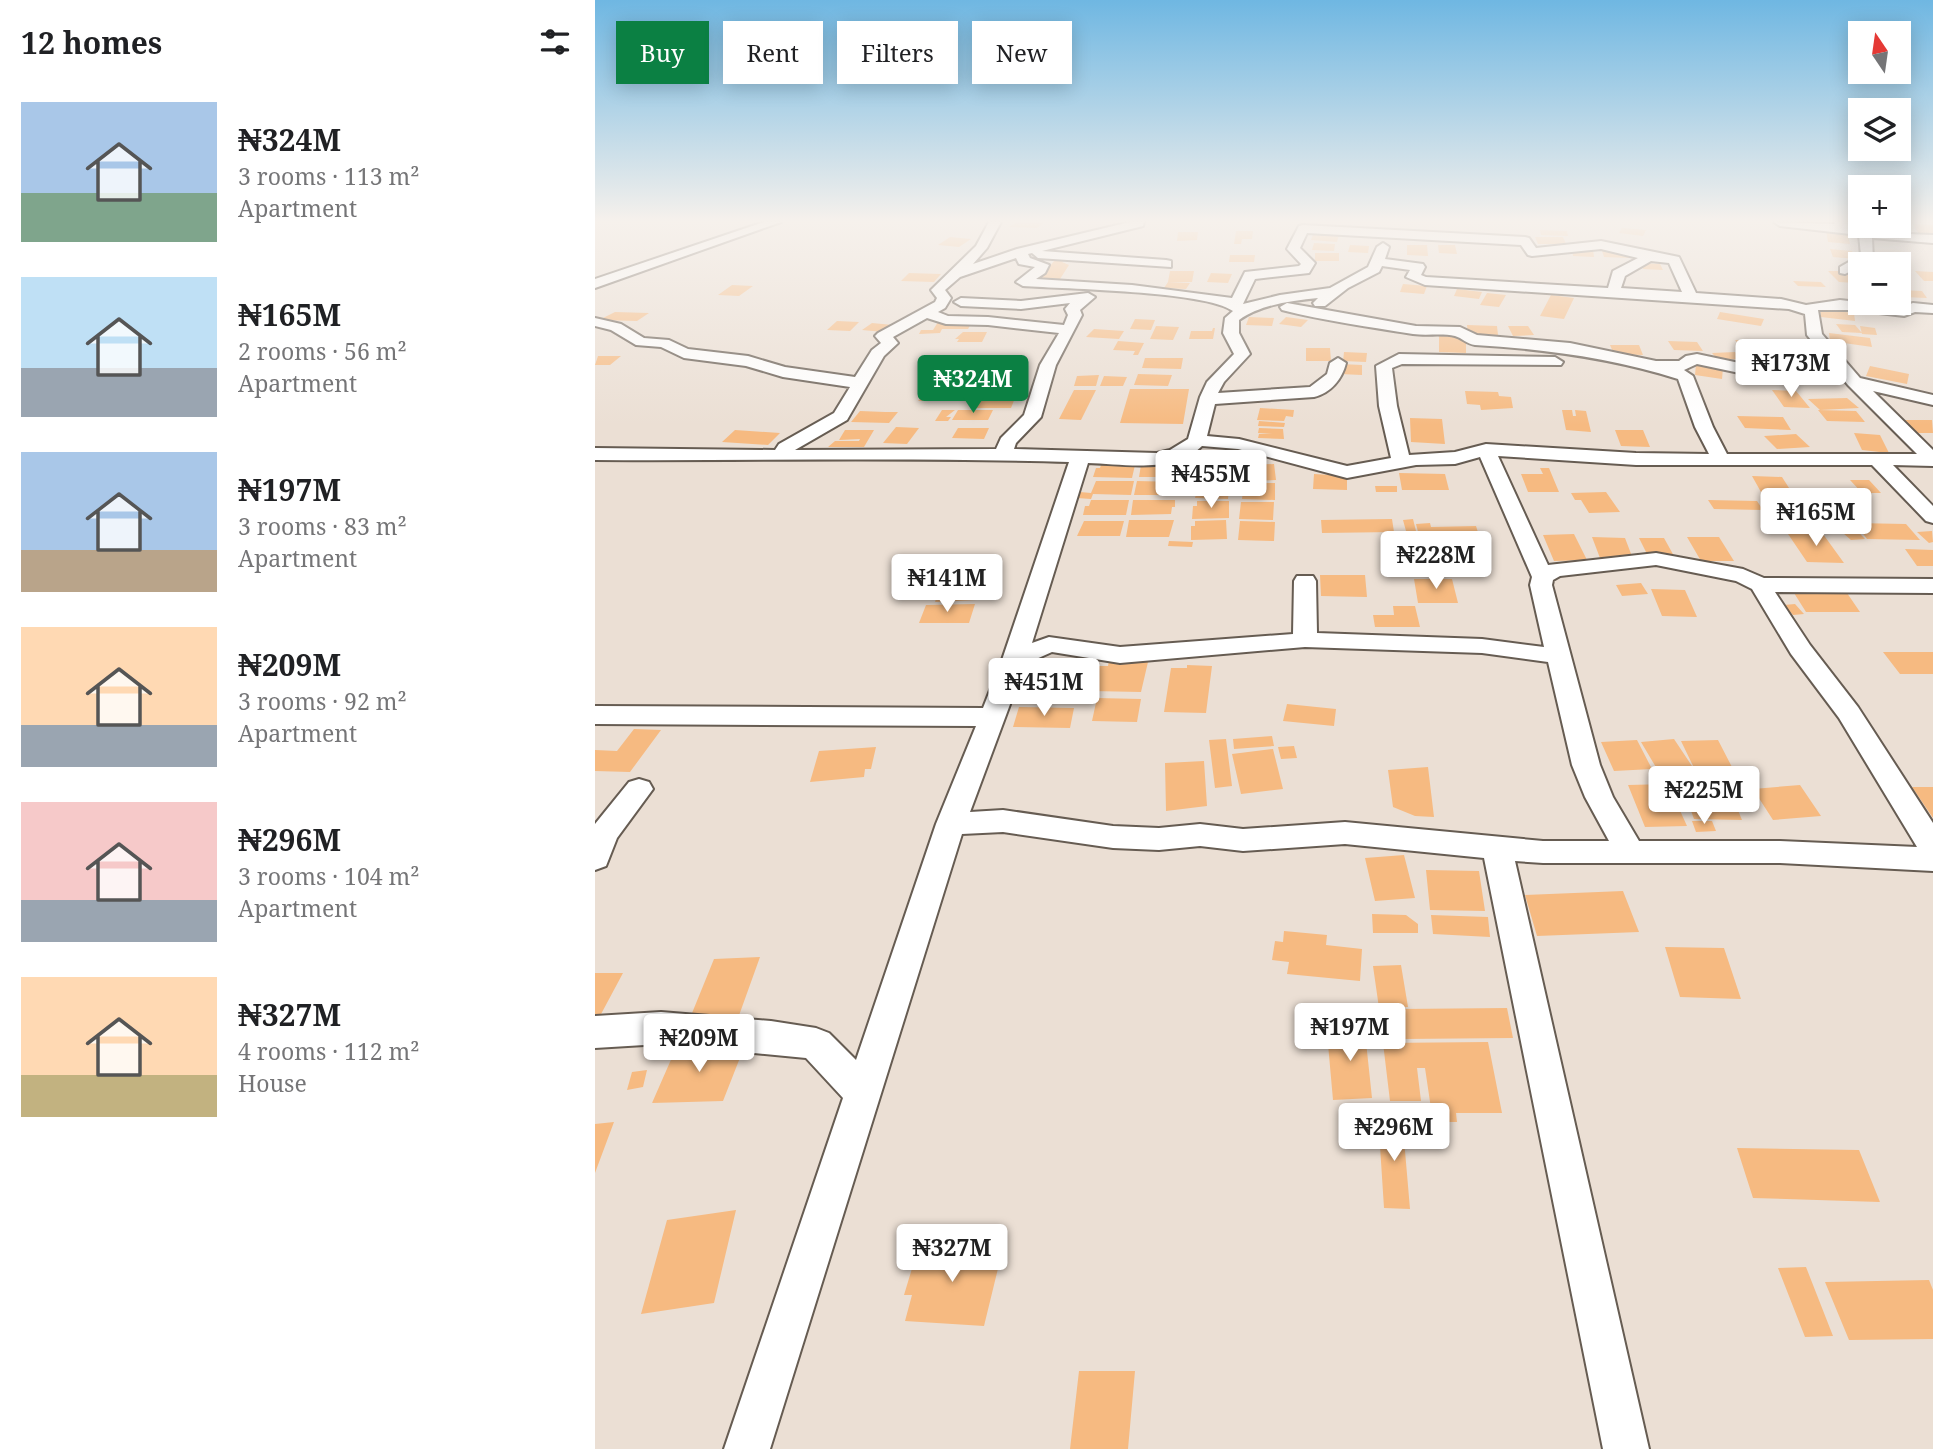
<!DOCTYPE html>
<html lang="en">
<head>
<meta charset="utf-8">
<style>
	body { margin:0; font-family:"Noto Serif",serif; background:#f2f2f2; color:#202124; height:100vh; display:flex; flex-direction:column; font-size:26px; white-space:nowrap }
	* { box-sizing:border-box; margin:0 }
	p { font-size:23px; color:#757577 }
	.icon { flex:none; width:38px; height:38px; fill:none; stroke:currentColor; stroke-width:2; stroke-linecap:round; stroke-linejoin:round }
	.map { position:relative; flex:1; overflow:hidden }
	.panel { display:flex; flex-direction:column; background:#fff; width:595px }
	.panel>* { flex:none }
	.guide { position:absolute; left:21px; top:21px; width:665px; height:63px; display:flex; gap:14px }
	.needle { width:46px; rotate:347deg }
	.fabs { position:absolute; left:1253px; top:21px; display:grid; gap:14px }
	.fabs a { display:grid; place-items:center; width:63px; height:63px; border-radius:0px; background:#fff; box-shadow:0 4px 18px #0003; font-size:35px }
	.price { position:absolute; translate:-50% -60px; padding:0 16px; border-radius:7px; background:#fff; color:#222; font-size:23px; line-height:46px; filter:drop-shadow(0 2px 4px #0008) }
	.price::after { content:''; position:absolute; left:50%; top:42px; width:21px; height:16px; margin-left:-10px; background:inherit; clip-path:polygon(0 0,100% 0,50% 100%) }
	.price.active { background:#0b8043; color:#fff }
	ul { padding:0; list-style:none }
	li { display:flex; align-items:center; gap:21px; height:175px; padding:0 21px }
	li span { display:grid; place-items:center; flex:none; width:196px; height:140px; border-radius:0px; color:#555 }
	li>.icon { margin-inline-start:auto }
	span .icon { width:84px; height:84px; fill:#fffc; stroke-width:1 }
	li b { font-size:30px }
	h2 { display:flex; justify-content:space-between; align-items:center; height:84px; padding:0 21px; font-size:30px }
	.chip { padding:0 24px; border-radius:0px; background:#fff; box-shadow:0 4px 18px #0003; font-size:24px; line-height:63px }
	.chip.active { background:#0b8043; color:#fff }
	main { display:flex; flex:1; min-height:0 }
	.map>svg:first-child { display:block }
</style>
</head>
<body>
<main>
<section class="panel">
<h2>12 homes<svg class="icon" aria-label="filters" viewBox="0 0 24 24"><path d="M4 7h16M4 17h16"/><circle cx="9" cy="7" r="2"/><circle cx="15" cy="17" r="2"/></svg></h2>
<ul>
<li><span style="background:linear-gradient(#a9c7e8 65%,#7fa58c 0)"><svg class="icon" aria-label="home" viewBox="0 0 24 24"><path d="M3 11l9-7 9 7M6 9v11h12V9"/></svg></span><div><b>₦324M</b><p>3 rooms · 113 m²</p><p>Apartment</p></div></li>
<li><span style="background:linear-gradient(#bfe0f5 65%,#9aa5b1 0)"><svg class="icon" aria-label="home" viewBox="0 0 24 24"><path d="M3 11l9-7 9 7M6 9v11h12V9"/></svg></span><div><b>₦165M</b><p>2 rooms · 56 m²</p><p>Apartment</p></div></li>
<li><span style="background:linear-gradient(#a9c7e8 70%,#b9a48a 0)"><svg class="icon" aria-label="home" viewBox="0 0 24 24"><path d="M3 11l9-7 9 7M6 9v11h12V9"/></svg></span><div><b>₦197M</b><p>3 rooms · 83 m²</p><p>Apartment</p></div></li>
<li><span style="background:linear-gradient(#ffd9b3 70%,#9aa5b1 0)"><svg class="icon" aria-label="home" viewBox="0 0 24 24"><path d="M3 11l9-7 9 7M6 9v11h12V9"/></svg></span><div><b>₦209M</b><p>3 rooms · 92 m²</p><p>Apartment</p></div></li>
<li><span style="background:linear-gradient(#f6c9c9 70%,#9aa5b1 0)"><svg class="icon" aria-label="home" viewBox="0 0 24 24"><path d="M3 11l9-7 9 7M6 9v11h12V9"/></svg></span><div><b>₦296M</b><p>3 rooms · 104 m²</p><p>Apartment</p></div></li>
<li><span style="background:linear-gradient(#ffd9b3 70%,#c2b280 0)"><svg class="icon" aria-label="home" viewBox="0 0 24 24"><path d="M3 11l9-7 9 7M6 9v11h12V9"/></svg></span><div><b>₦327M</b><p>4 rooms · 112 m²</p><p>House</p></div></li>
</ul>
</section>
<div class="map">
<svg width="1338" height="1449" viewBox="0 0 1338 1449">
	<rect width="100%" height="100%" fill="#ebdfd4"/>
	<path fill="#f6ba81" d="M422,222H423L448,223L442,228L414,227Z
		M1318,224L1338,225V237L1325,236Z
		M1027,228L1051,230L1048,236L1024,233Z
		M945,230L972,231L973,236L946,235Z
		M1231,230L1252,232L1255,244L1233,242Z
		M641,231H658L657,239H647L646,244H639Z
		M583,232H603L602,240L582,241Z
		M719,232L744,234L742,242L716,240Z
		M355,237L376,239L364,247L343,245Z
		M940,237H968L971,244H943Z
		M719,243L740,244L739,251L717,250Z
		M755,245L774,246L773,253L753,252Z
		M812,245H832L833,256L812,255Z
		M843,245H860L862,254L844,253Z
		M977,248L998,249L999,257L978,256Z
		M1235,249L1257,251L1261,259L1238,257Z
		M1007,251L1032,252L1035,258L1009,257Z
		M720,253H744V261H720Z
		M635,255H660L659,262H634Z
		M460,260H469L467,262L474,265L465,279H444Z
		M1046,263L1065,264L1068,270L1048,269Z
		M575,271H599L597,282H573Z
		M1233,271H1249L1261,283L1244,282Z
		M1320,271L1338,272V281H1329Z
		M314,273L346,274L339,282L306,281Z
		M616,273L637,274L633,283L612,282Z
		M1198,281L1226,282L1231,287L1203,286Z
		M573,282L595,283L591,289L569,288Z
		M808,284L832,286L829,294L805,292Z
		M137,285L158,286L144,296L123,295Z
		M862,289L887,292L884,299L859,296Z
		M1304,290L1327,291L1332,298L1309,297Z
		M892,293L911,295L904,307L885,305Z
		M956,295L979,298L969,319L945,316Z
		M1225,309L1259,313L1260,321L1226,317Z
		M20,312L54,313L42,321L4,320Z
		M1125,312L1169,319L1166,326L1122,319Z
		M654,317L679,318L677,326L651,325Z
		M691,317L713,320L706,327L684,324Z
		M540,319L560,320L556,330L535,329Z
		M242,321L264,322L255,331L232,330Z
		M343,322H377L373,329H347L345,333L324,334L326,330H338Z
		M277,323L298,325L289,332L267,330Z
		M1241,324L1260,325L1267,333L1247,332Z
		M872,325L902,326L903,335L873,334Z
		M561,326L584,327L578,340L555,339Z
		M913,326H933L939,335L918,336Z
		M1265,326L1280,328L1282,335L1267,334Z
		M618,328H620L618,339H594L596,331H617Z
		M499,329L529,331L524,339L491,337Z
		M368,332H392L387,342H362L364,339H360Z
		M1234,333L1275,338L1277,347L1235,341Z
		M844,336L871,337V353L844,352Z
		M1140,340L1194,341L1203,351L1148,350Z
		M523,341L549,343L543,355H538L540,351L518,350Z
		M1073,341L1102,342L1108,351L1079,350Z
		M1015,345H1044L1048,355L1019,354Z
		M711,348H735L736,361H711Z
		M749,352L772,353L771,362L748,361Z
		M1140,352L1147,359L1123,360L1117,353Z
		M3,356H26L15,365H0Z
		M1189,356L1214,357L1225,369H1199Z
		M550,358H588L586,369L547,368Z
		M746,364L767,365V375L745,374Z
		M1101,364L1128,368L1127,379L1100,375Z
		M1275,366L1314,374L1312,384L1271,376Z
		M1193,372H1232L1240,381H1202Z
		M543,374L577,375L573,386L539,385Z
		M504,375L501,386H479L482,376Z
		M509,376L532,377L528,386H505Z
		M366,379H409L405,391H360Z
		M535,389H594L588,424L525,423Z
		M479,390H501L486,420L464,419Z
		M1177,390L1201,391L1215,408L1189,407Z
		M870,391L903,392L904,396L916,397L918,408L886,410L885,405L872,404Z
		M348,392L344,401H323L331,393Z
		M383,398H420L416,408H378Z
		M1252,398L1264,408L1225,410L1213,399Z
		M665,408L699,410L698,417L691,416L689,421L662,420Z
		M347,410H360L351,417H356L353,421H340Z
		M363,410H398L393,420H357Z
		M967,410H977L978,416H981L980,410L991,411L996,432L971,430Z
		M1223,410L1261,411L1270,422L1232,421Z
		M265,411L290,412H303L294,423L256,422Z
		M1142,416L1188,417L1196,430L1150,428Z
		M815,418L847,419L850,444L816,442Z
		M1303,420H1337L1338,433H1321L1312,423Z
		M664,421L690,423L689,427L663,426Z
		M301,427L324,428L312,444L288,443Z
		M363,428H394L389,439L357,438Z
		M664,428L688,429L689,439L663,438L664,434H677L663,433Z
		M140,430L185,433L173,445L127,442Z
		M250,430H279L269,447H233L240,441H264L265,439L244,440Z
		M1020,430H1048L1055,447L1026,446Z
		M1259,433L1285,435L1294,453L1267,450Z
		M1201,434L1215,447L1182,449L1169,436Z
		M679,464L681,480L649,481L648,465Z
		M506,465H540L537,478L498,477L501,468H505Z
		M546,465L587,466L586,473H582L581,477H544Z
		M605,465H637L636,481H603Z
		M945,468H954L964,492H933L926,474H948Z
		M804,473L850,474L854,490H807Z
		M719,474L752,476V490L718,489Z
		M1157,476L1187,477L1203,502L1171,501Z
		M1255,480H1274L1286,493H1267Z
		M501,481H539L536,495L498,494L496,499L482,498L485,492L496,493Z
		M542,481L584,482L578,495H539Z
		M604,482H635L633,499L600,498Z
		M649,483H680V500L647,499Z
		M780,486H802V492H781Z
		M1011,492L1025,512L994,513L986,500H980L976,493Z
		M496,500H534L531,515H488L490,506H494Z
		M538,500H580V507H577L576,514L536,515Z
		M1113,500L1162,501L1168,510L1119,509Z
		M602,501H634V518L597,519L598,506H602Z
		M646,502H679L678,520L644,519Z
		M797,519L799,532L727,533L726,520Z
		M818,519L821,531H811L808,520Z
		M534,520H579L574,537H531Z
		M631,520L632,539L596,540V526H600V521Z
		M1233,520H1252L1270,539L1256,540Z
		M489,521H529L525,536H482Z
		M645,521L680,522L679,541L643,540Z
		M835,523L836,527L881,526L886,542L826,543L821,524Z
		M1260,523L1311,524L1325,540L1272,539Z
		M1322,532L1337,531L1338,542L1334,543Z
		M979,534L992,560L959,561L948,535Z
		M1193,534H1228L1249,563L1212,562Z
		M997,537L1030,538L1038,559L1005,558Z
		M1092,537H1124L1139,561H1106Z
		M1044,538H1069L1079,556H1053Z
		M574,541L598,542L597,547L573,546Z
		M1310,549L1338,550V566H1322Z
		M725,575H770L772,597L726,596Z
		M819,579H857L863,603H823Z
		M387,582L382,600L340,602L346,583Z
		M1046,583L1053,594L1027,596L1021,585Z
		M1056,589L1090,590L1102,617L1067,616Z
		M1199,593H1252L1265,612H1211Z
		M380,604L374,623H324L331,605Z
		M1200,604L1209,614L1198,615L1189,605Z
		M798,606H820L825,627H780L778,615H799Z
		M1288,652H1338V674H1305Z
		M476,661L475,666L489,665L483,699L434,700L441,666H458L459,662Z
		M514,661L553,662L546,692L496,691L501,666H513Z
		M592,665L617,666L611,713L569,712L576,668H592Z
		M502,698L546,699L542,722L497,721Z
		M692,704L741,709L739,726L688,721Z
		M424,707L479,708L475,728L418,727Z
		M39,729L66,730L35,772L0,771V750L22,751Z
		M677,736L679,746L639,749L638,739Z
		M631,739L637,786L620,788L614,740Z
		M1079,739L1097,766L1062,769L1046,742Z
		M1042,740L1057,769L1019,771L1006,742Z
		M1123,740L1138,769L1100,770L1086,741Z
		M699,746L702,758L686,759L683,747Z
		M281,747L276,769H270L269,777L215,782L224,751Z
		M678,749L688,789L646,794L637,754Z
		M609,761L612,806L571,811L570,763Z
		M833,767L839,817L820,816L798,807L793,770Z
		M1073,784L1092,826L1050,827L1033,785Z
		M1205,785L1226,816L1178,820L1158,789Z
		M1087,786L1134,788L1147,820L1099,819Z
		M1317,787H1338V818Z
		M1097,821H1117L1121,831L1101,832Z
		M809,855L820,898L780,901L770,858Z
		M831,870L884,871L890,911L835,910Z
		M1028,891L1044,932L942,936L930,895Z
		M777,914L811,915L823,924V933H778Z
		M836,915L893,917L895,937L838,934Z
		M689,931L732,935L731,945L767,949L765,981L692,974L694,962L677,960L680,941L688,942Z
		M1070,947L1129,948L1146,999L1085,997Z
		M165,957L142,1021L93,1023L119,959Z
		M806,965L813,1007L784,1008L778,966Z
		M0,973H28L5,1016H0Z
		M912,1008L918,1038L807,1039L804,1009Z
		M798,1011L803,1038L779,1039L775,1012Z
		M769,1023L777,1098L738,1100L733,1044H742L740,1024Z
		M893,1042L907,1113H861L862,1122H838L830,1068H822L826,1101H795L788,1043Z
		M150,1045L128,1101L57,1103L82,1046Z
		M52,1070L48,1087L32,1090L37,1072Z
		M783,1115L807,1116L815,1209L789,1208Z
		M19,1122L0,1173V1124Z
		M1142,1148L1264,1150L1285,1202L1158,1198Z
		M141,1210L119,1303L46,1314L72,1220Z
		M325,1242L408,1248L389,1326L310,1321L317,1295H309Z
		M1211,1267L1238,1336L1210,1337L1183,1268Z
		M1334,1280L1338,1290V1339L1254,1340L1230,1282Z
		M484,1371H540L533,1449H475Z"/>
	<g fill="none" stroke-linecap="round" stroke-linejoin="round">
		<defs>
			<path id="minor" d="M169,222H186L0,288V279Z
				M394,222H406L392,248L378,264L422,249L535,222H549L548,226L447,251L571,260L576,261V267L443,258L437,253L433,254L435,258L454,265L450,273L441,279L537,285L637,298L650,272L704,266L706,264L692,249L704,226L708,225L930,237L934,238L941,248L1006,241L1084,257L1101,293L1186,299L1211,305L1245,300L1307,307L1318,303L1338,305V313L1320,312L1309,316L1259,310H1223L1227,334L1265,378L1338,395V405L1278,391L1338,450V466L1298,465L1338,506V523L1331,521L1277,465H1041L903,456L953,565L1061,553L1148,569L1169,578L1338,579V593L1180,592L1215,645L1263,707L1338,823V871L1185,863H948L920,861L1054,1449H1008L889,858L750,844L648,851L605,846L564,850L518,848L408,832L367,834L175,1449H129L248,1098L211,1058L66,1044L0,1048V1016L66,1012L176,1021L221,1028L234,1033L261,1060L341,824L381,726L0,724V706L388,708L407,660L474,462C316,457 158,461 0,460V448L180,450L184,444L239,413L255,387L188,377L151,366L89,358L66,347L41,345L16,330L0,326V318L26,324L49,338L74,340L93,349L153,356L190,367L260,377L277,350L286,343L280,336L283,333L340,302L342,298L336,290L381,246ZM712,233L926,245L933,255L937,256L1006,249L1043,258L1018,271L1013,288L831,277L826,275L830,267L828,264L790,259L794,247L788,243L782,247L773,267L735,288L685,295L648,304L660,279L714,273L720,263L705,248ZM421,258L424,264L440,267L421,282L428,286C470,289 610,291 638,311L630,318L628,333L639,354L612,382L605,397L593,439L575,450L562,453L419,449L421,443L446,417L461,365L487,315L485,310L500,297L493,293L426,301L366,298L359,302L366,306L426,309L475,303L470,309L473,315L469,325L393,317L353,316L343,312L350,308L356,298L350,290L365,277ZM1056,261L1074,263L1087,292L1026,288L1030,276ZM787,266L815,270L811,277L830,285L1194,309L1210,314L1212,335L1224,350L1155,348L1144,356L1149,364L1102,354L1091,356L1084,361H1061L975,343L882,335L865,327L821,326L692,303L685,307L687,310C730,321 775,327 818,334C832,336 847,333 860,336C867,338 872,344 880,345C948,349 1017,358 1083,379L1100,427L1114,454L1041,453L891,444L860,452L814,455L802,406L797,368L807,364L966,365L968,362L960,357L804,354L781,366L784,406L796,458L752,466L644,439L612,436L620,404L719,397C736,393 747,379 751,363L743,358L735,363L732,374L715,387L623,393L629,382L655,354L644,333V320C667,304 696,301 723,298L718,303L720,306H730L753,288L784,272ZM332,318L351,324L393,325L464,333L445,365L429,415L406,438L401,449L200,450L252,420L289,356L303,343L298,337ZM1161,358L1232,360L1253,385L1322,454H1132L1118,427L1098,376L1089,370L1102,364L1154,375L1167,368ZM607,446L643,449L752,478L821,465L860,464L885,457L937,577L935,585L949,647L887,639L722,633L721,581L718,576H702L699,581L698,634L525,647L454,637L437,643L493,463C528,464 579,474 607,446ZM1061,565L1141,581L1157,589L1196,654L1244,718L1322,847L1185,841H1044L1018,797L1005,765L957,585L958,580L965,576ZM710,647L887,653L953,662L977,765L990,797L1014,841H948L750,822L648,829L605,824L564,828L518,826L408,810L375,812L430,664L457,652L525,663Z
				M1179,222L1240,224L1239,222H1253L1268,229L1290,233L1338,235V243L1277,238L1278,260L1250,274L1245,273V267L1266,255L1264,235L1185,226Z
				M44,779L54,782L58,789L22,838L11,866L0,870V824L34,782Z"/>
		</defs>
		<use href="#minor" stroke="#665c52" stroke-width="4"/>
		<use href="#minor" fill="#fff" fill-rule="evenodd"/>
	</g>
	<linearGradient id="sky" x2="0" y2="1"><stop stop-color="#6fb7e2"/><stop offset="0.52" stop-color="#f6f1ec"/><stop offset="1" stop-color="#f6f1ec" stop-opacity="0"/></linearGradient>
	<rect width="1338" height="425" fill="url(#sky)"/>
</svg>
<div class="fabs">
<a><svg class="needle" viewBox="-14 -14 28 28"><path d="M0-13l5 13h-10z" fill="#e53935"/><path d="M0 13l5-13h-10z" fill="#757577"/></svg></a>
<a><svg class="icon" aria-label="layers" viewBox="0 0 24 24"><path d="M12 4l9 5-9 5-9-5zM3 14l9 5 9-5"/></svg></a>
<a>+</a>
<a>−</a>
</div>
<b class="price" style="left:1196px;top:399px">₦173M</b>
<b class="price active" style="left:378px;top:415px">₦324M</b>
<b class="price" style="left:616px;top:510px">₦455M</b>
<b class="price" style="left:1221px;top:548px">₦165M</b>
<b class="price" style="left:841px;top:591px">₦228M</b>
<b class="price" style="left:352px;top:614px">₦141M</b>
<b class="price" style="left:449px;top:718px">₦451M</b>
<b class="price" style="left:1109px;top:826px">₦225M</b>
<b class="price" style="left:755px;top:1063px">₦197M</b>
<b class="price" style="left:104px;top:1074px">₦209M</b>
<b class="price" style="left:799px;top:1163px">₦296M</b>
<b class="price" style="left:357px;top:1284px">₦327M</b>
<div class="guide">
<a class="chip active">Buy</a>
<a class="chip">Rent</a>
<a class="chip">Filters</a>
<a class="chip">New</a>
</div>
</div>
</main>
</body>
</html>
